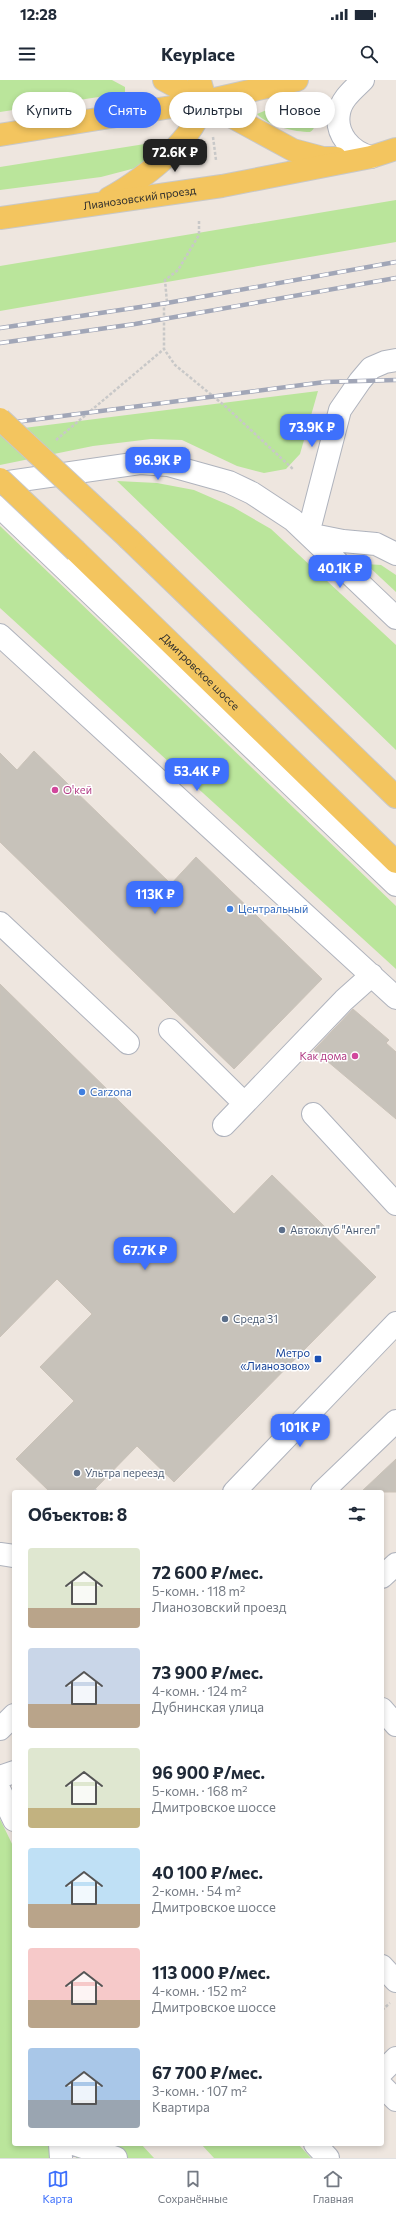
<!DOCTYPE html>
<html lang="ru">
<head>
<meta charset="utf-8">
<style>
	body { margin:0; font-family:Commissioner,sans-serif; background:#f6f6f7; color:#1f2937; height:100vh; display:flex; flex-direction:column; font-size:15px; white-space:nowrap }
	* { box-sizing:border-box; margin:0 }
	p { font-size:13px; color:#747a83 }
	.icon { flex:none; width:22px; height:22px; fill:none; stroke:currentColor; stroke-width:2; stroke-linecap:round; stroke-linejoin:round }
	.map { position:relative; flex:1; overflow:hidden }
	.panel { position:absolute; left:12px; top:1410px; width:372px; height:656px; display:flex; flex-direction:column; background:#fff; border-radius:4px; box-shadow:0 2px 6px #0003 }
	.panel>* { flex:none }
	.hud { position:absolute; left:12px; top:12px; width:372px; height:36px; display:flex; gap:8px }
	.price { position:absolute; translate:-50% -34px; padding:0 9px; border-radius:8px; background:#3e70fc; color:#fff; font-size:13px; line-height:26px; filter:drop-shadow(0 1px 2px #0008) }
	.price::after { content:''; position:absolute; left:50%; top:24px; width:12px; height:9px; margin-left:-6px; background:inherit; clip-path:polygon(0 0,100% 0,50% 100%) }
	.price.active { background:#222; color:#fff }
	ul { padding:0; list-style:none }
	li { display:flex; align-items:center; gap:12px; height:100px; padding:0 16px }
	li span { display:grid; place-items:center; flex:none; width:112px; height:80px; border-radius:4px; color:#555 }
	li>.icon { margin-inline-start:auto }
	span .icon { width:48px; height:48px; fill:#fffc; stroke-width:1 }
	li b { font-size:17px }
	h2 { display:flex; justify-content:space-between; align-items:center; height:48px; padding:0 16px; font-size:17px }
	.tag { padding:0 14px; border-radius:18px; background:#fff; box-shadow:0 2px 6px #0003; font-size:14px; line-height:36px }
	.tag.active { background:#3e70fc; color:#fff }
	.status { display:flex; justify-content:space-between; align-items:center; height:28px; padding:0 20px; background:#fff; direction:ltr }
	.status svg { height:11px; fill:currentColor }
	header { display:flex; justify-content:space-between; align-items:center; height:52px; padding:0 16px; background:#fff; font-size:18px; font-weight:700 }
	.menu { display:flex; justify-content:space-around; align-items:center; height:56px; border-top:1px solid #e0e1e3; background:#fff; font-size:11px; color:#747a83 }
	.menu a { display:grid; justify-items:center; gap:2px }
	.menu .active { color:#3e70fc }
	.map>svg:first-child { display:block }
</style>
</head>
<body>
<div class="status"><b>12:28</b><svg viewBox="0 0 49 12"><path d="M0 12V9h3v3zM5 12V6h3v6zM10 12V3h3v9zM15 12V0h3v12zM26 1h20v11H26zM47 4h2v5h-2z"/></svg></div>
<header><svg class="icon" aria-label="menu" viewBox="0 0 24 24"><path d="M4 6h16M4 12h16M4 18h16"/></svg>Keyplace<svg class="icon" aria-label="search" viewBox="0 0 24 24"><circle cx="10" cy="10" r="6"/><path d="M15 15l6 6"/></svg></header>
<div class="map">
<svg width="396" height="2078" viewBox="0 0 396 2078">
	<rect width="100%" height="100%" fill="#eee6df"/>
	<path fill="#bae59b" d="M0,0H112L125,7V13L0,32Z
		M322,18L326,22C324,28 319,31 317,37C314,43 316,49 310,52C295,52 268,46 257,34L269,29Z
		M170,60L147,85L101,97L0,110V87Z
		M396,120V162L0,231V186Z
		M318,311L300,374L286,389L264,393L237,386L182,360L151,359L93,366L0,385V351Z
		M117,401L157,403L194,410L233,427L271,449L396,565V670Z
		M0,446L396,826V889L0,528Z
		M366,484L381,485L396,495V512Z
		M0,1739L14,1768V2064H54L55,2078H0Z
		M75,2064H141L154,2078H76Z
		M201,2064H298L311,2078H214Z"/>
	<path fill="#c7c2ba" stroke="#cac2b8" d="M34,671L171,804L196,777L322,899L234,989L0,762V673L17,690Z
		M0,904L234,1134L272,1095L376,1197L174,1402L137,1366L92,1412H50L16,1379L74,1321L40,1287L92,1234L57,1199L0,1257Z
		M353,929L389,960L386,963L396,972V1039L314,970Z
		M396,1379V1412H361Z"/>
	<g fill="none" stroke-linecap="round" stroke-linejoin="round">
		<defs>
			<path id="minor" d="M363,0C354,9 341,19 339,33C335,54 351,72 371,77
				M0,403L140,383L168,385L229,402L252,413L293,440L396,538
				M0,427L396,805
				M308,454L340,330L360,301L371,288L385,282L396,280
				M308,454L343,461L376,464L396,474
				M0,555L396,918
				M0,843L128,963
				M170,950L244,1023
				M313,1034L396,1124
				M224,1045L344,920L372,895
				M234,1412L396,1243
				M322,1412L396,1341
				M0,1474L14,1476
				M382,1497L396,1484
				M382,1629L396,1645
				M0,1649L14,1635
				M0,1697L14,1692
				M0,1711L14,1740
				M382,1886L396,1901
				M382,1992L396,1978
				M382,2006L396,2020
				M60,2064L61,2078
				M74,2064L116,2078
				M315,2064L328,2078"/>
			<g id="major">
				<path d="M164,0L293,70L323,78H336"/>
				<path d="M0,55L202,22L297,0"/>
				<path d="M109,118C141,101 222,43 199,0"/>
				<path id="s1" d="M0,138L222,106L371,77L396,69"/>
				<path d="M129,459L396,717"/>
				<path id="s2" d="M76,471L396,782"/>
			</g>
		</defs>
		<use href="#minor" stroke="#afb3bd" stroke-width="24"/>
		<use href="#major" stroke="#c8c8c8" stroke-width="24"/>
		<path stroke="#c8c8c8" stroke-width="2.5" stroke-dasharray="3 2" stroke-linecap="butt" d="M213,57L216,80
			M199,141V155L178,190L165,200L167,223L164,226V269L175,285L225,326L294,390
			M56,360L164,269
			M95,1409L96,1412
			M382,1930L390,1923"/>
		<use href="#minor" stroke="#fff" stroke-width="22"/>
		<use href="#major" stroke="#f3c55f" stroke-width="22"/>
		<defs>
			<path id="rail" d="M0,248L167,223L396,182
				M0,263L135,244L396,198
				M0,344L325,302L396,300"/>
		</defs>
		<use href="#rail" stroke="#a1a6b7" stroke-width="4.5"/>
		<use href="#rail" stroke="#fff" stroke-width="3" stroke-dasharray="9" stroke-linecap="butt"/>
		<defs>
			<path id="major-bridge" d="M0,339L129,459
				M0,399L76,471"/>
		</defs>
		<use href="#major-bridge" stroke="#c8c8c8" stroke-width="24" stroke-linecap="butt"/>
		<use href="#major-bridge" stroke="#f3c55f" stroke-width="22"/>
	</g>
	<g fill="#d1479c" stroke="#fff" stroke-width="1.5">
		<circle cx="55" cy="710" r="4"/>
		<circle cx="355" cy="976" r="4"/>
	</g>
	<g fill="#3f7fe0" stroke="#fff" stroke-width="1.5">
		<circle cx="230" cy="829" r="4"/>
		<circle cx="82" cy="1012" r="4"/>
	</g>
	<g fill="#5c6f8a" stroke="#fff" stroke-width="1.5">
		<circle cx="282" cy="1150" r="4"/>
		<circle cx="225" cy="1239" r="4"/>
		<circle cx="77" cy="1393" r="4"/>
	</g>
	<rect fill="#1a4fb4" stroke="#fff" stroke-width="1.5" x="314" y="1275" width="8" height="8" rx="2"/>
	<g text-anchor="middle" stroke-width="3" stroke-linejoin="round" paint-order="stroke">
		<g font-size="11" fill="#2d2d2d" stroke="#fff">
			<text dy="4" stroke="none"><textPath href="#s1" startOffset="141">Лианозовский проезд</textPath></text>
			<text dy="4" stroke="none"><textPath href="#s2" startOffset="173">Дмитровское шоссе</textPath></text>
		</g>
		<g font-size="11" fill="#b23c85" stroke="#fff" text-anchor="start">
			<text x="63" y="714">О'кей</text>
			<text x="347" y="980" text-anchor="end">Как дома</text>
		</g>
		<g font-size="11" fill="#366cbe" stroke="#fff" text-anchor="start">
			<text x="238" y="833">Центральный</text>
			<text x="90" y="1016">Carzona</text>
		</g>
		<g font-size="11" fill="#4e5e75" stroke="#fff" text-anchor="start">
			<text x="290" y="1154">Автоклуб "Ангел"</text>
			<text x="233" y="1243">Среда 31</text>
			<text x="85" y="1397">Ультра переезд</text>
		</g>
		<g font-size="11" fill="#164399" stroke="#fff" text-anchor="end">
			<text x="310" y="1277">Метро<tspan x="310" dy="13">«Лианозово»</tspan></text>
		</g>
	</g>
</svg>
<b class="price active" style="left:175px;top:93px">72.6K ₽</b>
<b class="price" style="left:312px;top:368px">73.9K ₽</b>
<b class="price" style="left:158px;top:401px">96.9K ₽</b>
<b class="price" style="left:340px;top:509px">40.1K ₽</b>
<b class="price" style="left:197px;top:712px">53.4K ₽</b>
<b class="price" style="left:155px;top:835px">113K ₽</b>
<b class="price" style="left:145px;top:1191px">67.7K ₽</b>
<b class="price" style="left:300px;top:1368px">101K ₽</b>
<div class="hud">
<a class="tag">Купить</a>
<a class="tag active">Снять</a>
<a class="tag">Фильтры</a>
<a class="tag">Новое</a>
</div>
<section class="panel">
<h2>Объектов: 8<svg class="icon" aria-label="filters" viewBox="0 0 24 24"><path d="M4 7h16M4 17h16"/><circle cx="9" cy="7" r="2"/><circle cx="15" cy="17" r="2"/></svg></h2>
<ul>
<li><span style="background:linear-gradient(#dfe7d0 75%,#b9a48a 0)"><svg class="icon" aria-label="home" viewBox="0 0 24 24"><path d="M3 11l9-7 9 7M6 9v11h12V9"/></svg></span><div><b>72 600 ₽/мес.</b><p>5-комн. · 118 m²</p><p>Лианозовский проезд</p></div></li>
<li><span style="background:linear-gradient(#c9d6e8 70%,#b9a48a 0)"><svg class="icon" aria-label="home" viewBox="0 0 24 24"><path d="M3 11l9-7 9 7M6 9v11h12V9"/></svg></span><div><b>73 900 ₽/мес.</b><p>4-комн. · 124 m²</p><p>Дубнинская улица</p></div></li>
<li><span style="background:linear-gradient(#dfe7d0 75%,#c2b280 0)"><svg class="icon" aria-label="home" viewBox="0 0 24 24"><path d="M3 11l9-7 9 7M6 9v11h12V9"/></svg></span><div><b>96 900 ₽/мес.</b><p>5-комн. · 168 m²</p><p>Дмитровское шоссе</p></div></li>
<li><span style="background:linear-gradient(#bfe0f5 70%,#b9a48a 0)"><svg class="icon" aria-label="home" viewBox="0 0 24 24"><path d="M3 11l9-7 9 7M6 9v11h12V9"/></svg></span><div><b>40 100 ₽/мес.</b><p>2-комн. · 54 m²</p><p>Дмитровское шоссе</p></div></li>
<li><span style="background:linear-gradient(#f6c9c9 65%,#b9a48a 0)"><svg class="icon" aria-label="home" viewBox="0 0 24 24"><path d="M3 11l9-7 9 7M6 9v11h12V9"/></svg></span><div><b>113 000 ₽/мес.</b><p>4-комн. · 152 m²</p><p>Дмитровское шоссе</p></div></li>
<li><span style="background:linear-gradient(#a9c7e8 65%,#9aa5b1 0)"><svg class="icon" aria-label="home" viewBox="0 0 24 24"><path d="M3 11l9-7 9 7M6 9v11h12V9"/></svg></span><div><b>67 700 ₽/мес.</b><p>3-комн. · 107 m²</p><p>Квартира</p></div></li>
</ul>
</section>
</div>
<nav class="menu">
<a class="active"><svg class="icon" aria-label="map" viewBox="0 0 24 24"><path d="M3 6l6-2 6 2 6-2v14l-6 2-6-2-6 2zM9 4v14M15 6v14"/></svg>Карта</a>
<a><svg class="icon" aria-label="saved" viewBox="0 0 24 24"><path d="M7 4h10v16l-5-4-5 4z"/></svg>Сохранённые</a>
<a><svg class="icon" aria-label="home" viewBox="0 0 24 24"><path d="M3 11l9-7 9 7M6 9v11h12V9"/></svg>Главная</a>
</nav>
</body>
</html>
